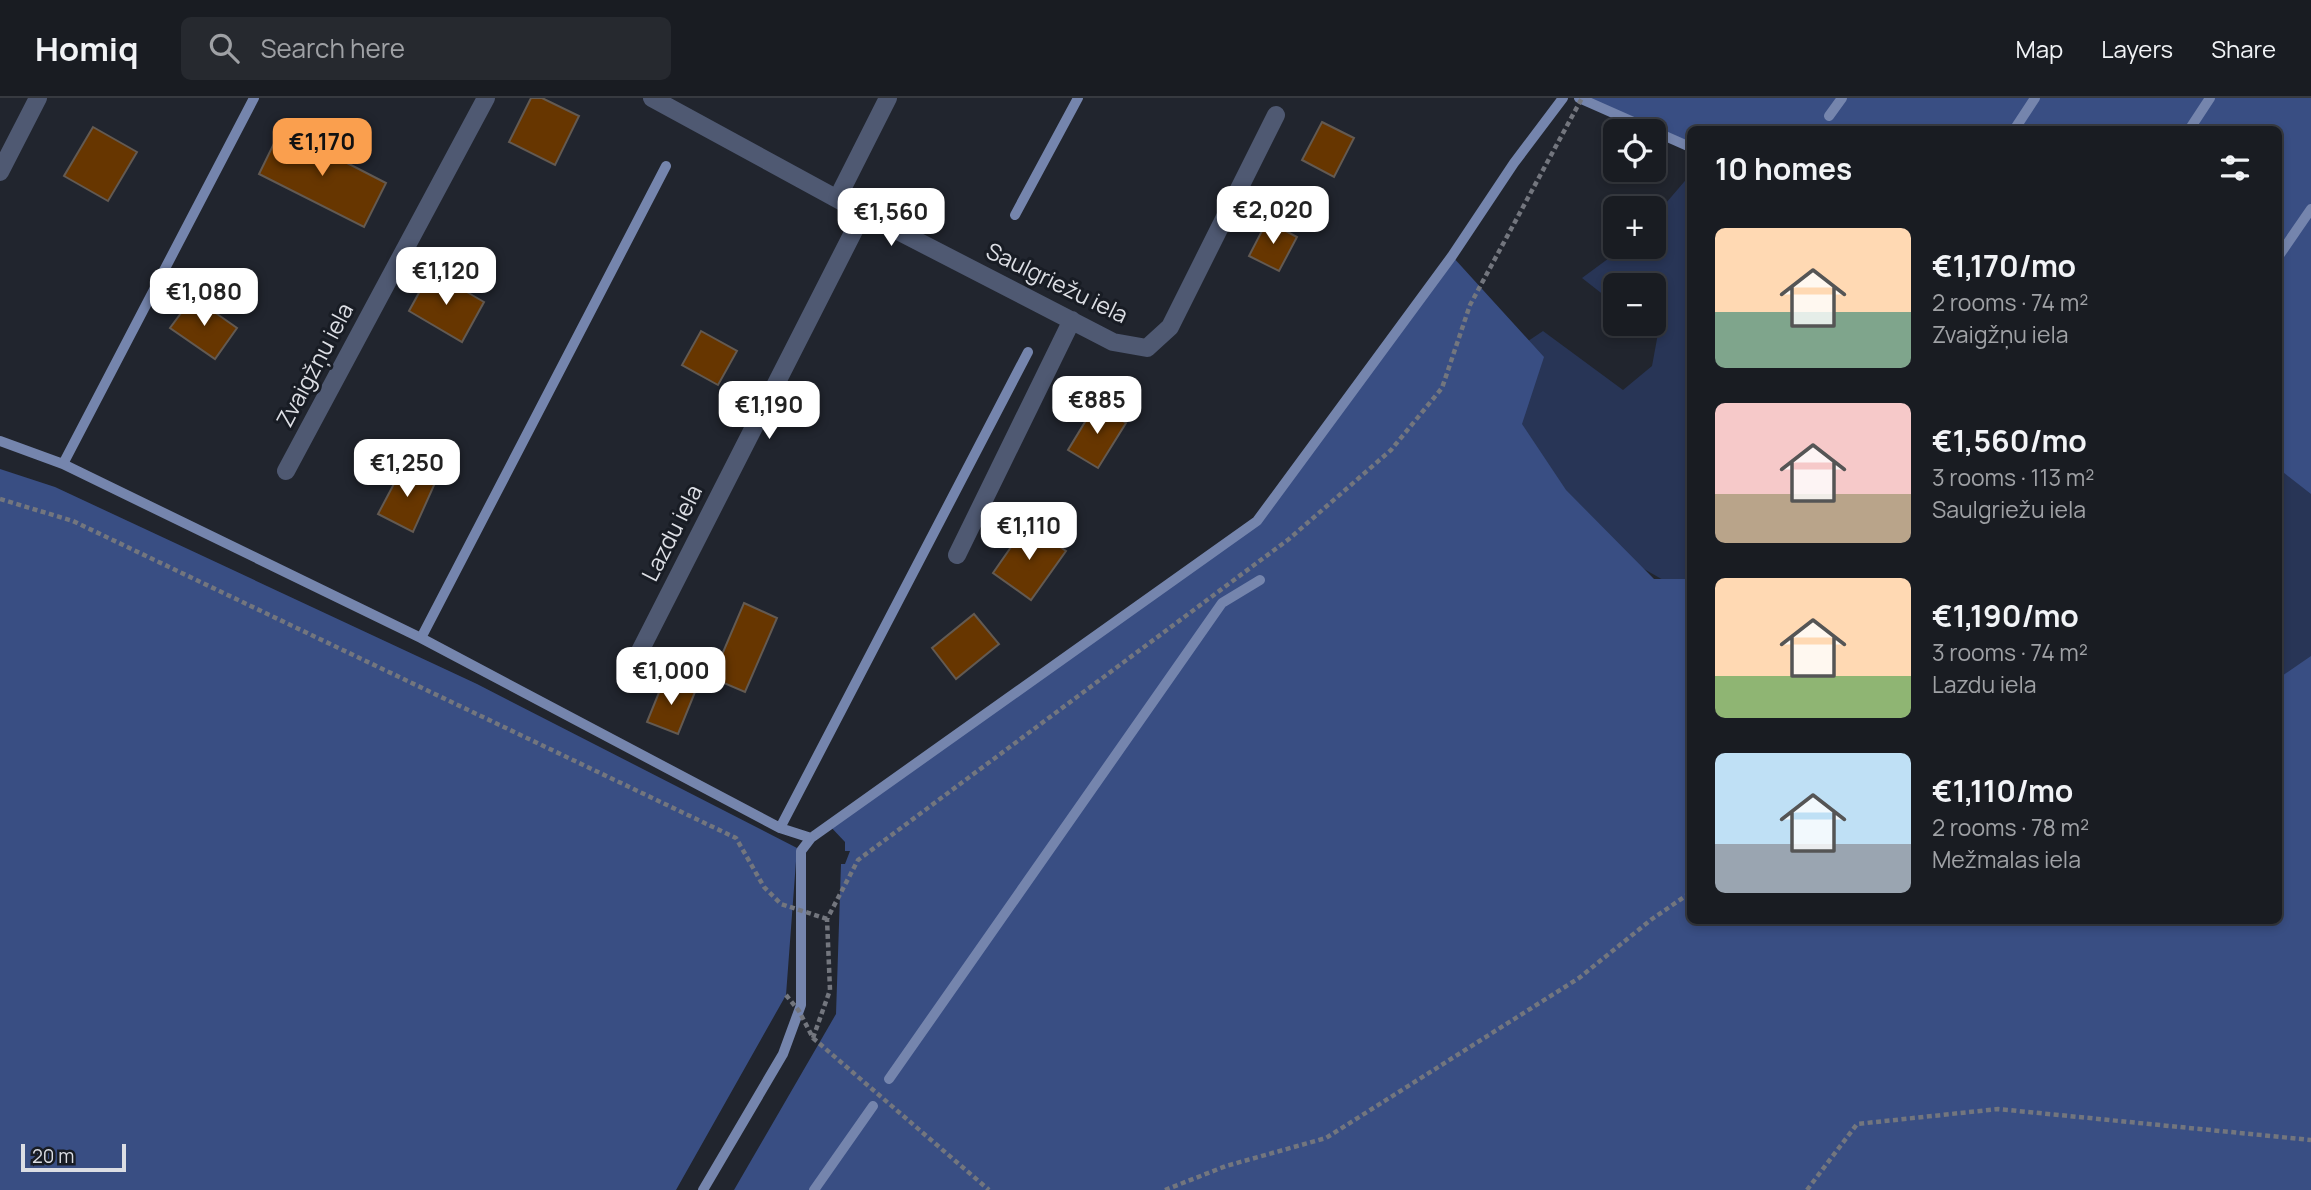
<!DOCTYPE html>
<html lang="en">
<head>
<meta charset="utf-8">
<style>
	body { margin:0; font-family:Manrope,sans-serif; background:#26292f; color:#f1f3f6; height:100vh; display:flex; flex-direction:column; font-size:26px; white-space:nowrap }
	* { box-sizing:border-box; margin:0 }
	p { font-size:23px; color:#9fa1a5 }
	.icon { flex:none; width:38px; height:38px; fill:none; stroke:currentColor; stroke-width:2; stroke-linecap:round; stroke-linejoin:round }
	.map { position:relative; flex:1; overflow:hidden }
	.side { position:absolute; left:1687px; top:28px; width:595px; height:798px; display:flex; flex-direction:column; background:#191c22; border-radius:10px; box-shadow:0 4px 10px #0003,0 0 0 2px #373a40 }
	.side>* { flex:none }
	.buttons { position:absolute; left:1603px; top:21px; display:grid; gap:14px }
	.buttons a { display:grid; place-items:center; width:63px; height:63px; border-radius:10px; background:#191c22; box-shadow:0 4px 10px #0003,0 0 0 2px #373a40; font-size:35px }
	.scale { position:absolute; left:21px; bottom:18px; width:105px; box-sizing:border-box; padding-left:7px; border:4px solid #dcdee4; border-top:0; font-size:19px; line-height:24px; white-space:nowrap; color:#dcdee4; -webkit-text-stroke:5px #181c24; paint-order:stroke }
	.price { position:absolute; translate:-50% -60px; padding:0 16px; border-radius:14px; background:#fff; color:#222; font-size:23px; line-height:46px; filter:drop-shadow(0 2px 4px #0008) }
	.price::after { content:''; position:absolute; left:50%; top:42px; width:21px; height:16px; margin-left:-10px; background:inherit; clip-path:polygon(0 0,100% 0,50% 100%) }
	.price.current { background:#fa9f4e; color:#111 }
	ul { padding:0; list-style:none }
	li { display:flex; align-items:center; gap:21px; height:175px; padding:0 28px }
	li span { display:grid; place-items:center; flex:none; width:196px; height:140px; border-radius:10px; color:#555 }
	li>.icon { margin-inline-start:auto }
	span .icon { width:84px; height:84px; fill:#fffc; stroke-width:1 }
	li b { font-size:30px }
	h2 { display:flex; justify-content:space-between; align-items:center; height:84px; padding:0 28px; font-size:30px }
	header { display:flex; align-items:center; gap:42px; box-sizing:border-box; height:98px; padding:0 35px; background:#191c22; border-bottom:2px solid #373a40 }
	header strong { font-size:33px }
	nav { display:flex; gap:38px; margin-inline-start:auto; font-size:24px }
	.search { width:490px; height:63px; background:#26292f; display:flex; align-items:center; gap:18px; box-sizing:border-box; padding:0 24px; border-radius:10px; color:#9fa1a5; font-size:26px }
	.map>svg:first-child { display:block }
</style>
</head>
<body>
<header>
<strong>Homiq</strong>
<div class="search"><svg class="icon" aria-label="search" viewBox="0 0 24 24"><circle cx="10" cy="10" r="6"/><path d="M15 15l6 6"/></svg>Search here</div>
<nav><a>Map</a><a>Layers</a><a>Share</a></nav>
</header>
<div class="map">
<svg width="2311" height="1092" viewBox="0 0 2311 1092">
	<rect width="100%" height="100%" fill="#21252e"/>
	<path fill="#283556" d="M1690,77V494L1679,491L1602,447L1520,372L1519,249L1543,233L1623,292L1652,268L1659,230L1654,221V187H1615V199L1605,198L1582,180L1624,149H1654V119Z
		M2278,319L2311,334V667L2278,691Z"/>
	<path fill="#394e83" d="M1579,0H2311V396L2279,371L2278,32H1690V49Z
		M1452,158L1544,259L1522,326L1566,392L1654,481H1690V822H2278L2279,580L2311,558V1092H734L836,916L841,766H845L850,753H845V744L828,726L1257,423Z
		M0,371L55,389L477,586L797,750L786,897L676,1092H0Z"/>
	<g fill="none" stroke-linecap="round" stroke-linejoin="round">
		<path stroke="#7585ad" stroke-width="10" d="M1579,0L1690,49
			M1829,18L1842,0
			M2014,32L2035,0
			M2189,32L2210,0
			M1015,117L1078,0
			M2278,159L2311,111
			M0,343L63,366L421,540L780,730L811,740
			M63,366L254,0
			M421,540L666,68
			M780,730L1028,254
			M889,981L1222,505L1260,482
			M703,1092L783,956L801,907V753L811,740L1257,423L1452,158L1514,65L1563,0
			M814,1092L873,1008"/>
	</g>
	<path fill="#673600" stroke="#635a52" stroke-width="2" d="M531,0H542L579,18L555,67L509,44Z
		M1322,24L1354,40L1334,79L1302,62Z
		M93,29L137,54L108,103L64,78Z
		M281,31L386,85L364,129L259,76Z
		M1267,123L1297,139L1279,173L1249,158Z
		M431,173L484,204L462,244L409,213Z
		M193,199L237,230L215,261L170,230Z
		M701,233L737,253L718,287L682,267Z
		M1096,306L1126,325L1098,370L1068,352Z
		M404,367L435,385L413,434L378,416Z
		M1027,426L1066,453L1031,502L993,475Z
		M744,505L777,520L745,594L712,580Z
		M974,516L999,546L956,581L932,550Z
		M664,582L695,594L678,636L647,624Z"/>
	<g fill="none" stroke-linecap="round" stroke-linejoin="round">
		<path stroke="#73767e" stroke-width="4.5" stroke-dasharray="5 3.5" stroke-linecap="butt" d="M0,401L73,423L736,740L764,789L781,806L827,821
			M786,897L799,913L813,940L989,1092
			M813,940L830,892L827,821L858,762L1289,441L1391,352L1442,290L1470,207L1582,0
			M1165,1092L1226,1068L1326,1040L1579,880L1652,821L1690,795
			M1807,1092L1857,1026L1998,1011L2311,1042"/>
		<path stroke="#4f5972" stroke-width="18" d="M652,0L863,115L1113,244L1147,250L1170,229L1276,17
			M0,74L38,0
			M837,101L888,0
			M286,373L486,0
			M957,457L1072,222
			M640,553L863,115"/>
	</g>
	<g text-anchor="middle" stroke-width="6" stroke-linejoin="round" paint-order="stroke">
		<g font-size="23" fill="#dcdee4" stroke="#181c24">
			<text transform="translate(1057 185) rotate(26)" y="8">Saulgriežu iela</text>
			<text transform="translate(315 267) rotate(-62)" y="8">Zvaigžņu iela</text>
			<text transform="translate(672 435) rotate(-63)" y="8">Lazdu iela</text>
		</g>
	</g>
</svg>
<div class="buttons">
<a><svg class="icon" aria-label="locate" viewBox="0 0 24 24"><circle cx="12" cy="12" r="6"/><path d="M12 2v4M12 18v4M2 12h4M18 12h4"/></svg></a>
<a>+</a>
<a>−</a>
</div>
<div class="scale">20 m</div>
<b class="price current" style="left:322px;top:80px">€1,170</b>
<b class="price" style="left:1273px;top:148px">€2,020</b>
<b class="price" style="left:891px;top:150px">€1,560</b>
<b class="price" style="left:446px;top:209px">€1,120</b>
<b class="price" style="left:204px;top:230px">€1,080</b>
<b class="price" style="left:1097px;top:338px">€885</b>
<b class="price" style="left:769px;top:343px">€1,190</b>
<b class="price" style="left:407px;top:401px">€1,250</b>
<b class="price" style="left:1029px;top:464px">€1,110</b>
<b class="price" style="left:671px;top:609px">€1,000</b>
<section class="side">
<h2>10 homes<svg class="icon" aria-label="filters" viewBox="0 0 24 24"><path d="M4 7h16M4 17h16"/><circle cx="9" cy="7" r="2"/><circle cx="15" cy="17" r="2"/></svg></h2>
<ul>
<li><span style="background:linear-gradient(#ffd9b3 60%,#7fa58c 0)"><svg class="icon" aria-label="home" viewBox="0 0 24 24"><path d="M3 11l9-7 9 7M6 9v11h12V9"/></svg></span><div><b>€1,170/mo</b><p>2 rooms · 74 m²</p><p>Zvaigžņu iela</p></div></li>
<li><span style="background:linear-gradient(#f6c9c9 65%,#b9a48a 0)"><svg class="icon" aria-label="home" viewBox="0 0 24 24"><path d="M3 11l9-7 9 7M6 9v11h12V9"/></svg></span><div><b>€1,560/mo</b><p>3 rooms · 113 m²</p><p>Saulgriežu iela</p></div></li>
<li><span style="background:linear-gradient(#ffd9b3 70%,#8fb573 0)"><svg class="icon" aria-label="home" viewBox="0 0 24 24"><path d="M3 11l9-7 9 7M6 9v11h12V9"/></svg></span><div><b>€1,190/mo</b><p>3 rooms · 74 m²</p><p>Lazdu iela</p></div></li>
<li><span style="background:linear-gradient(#bfe0f5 65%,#9aa5b1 0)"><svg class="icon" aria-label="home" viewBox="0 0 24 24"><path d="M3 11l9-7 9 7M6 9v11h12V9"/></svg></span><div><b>€1,110/mo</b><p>2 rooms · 78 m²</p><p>Mežmalas iela</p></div></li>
</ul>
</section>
</div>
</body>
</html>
